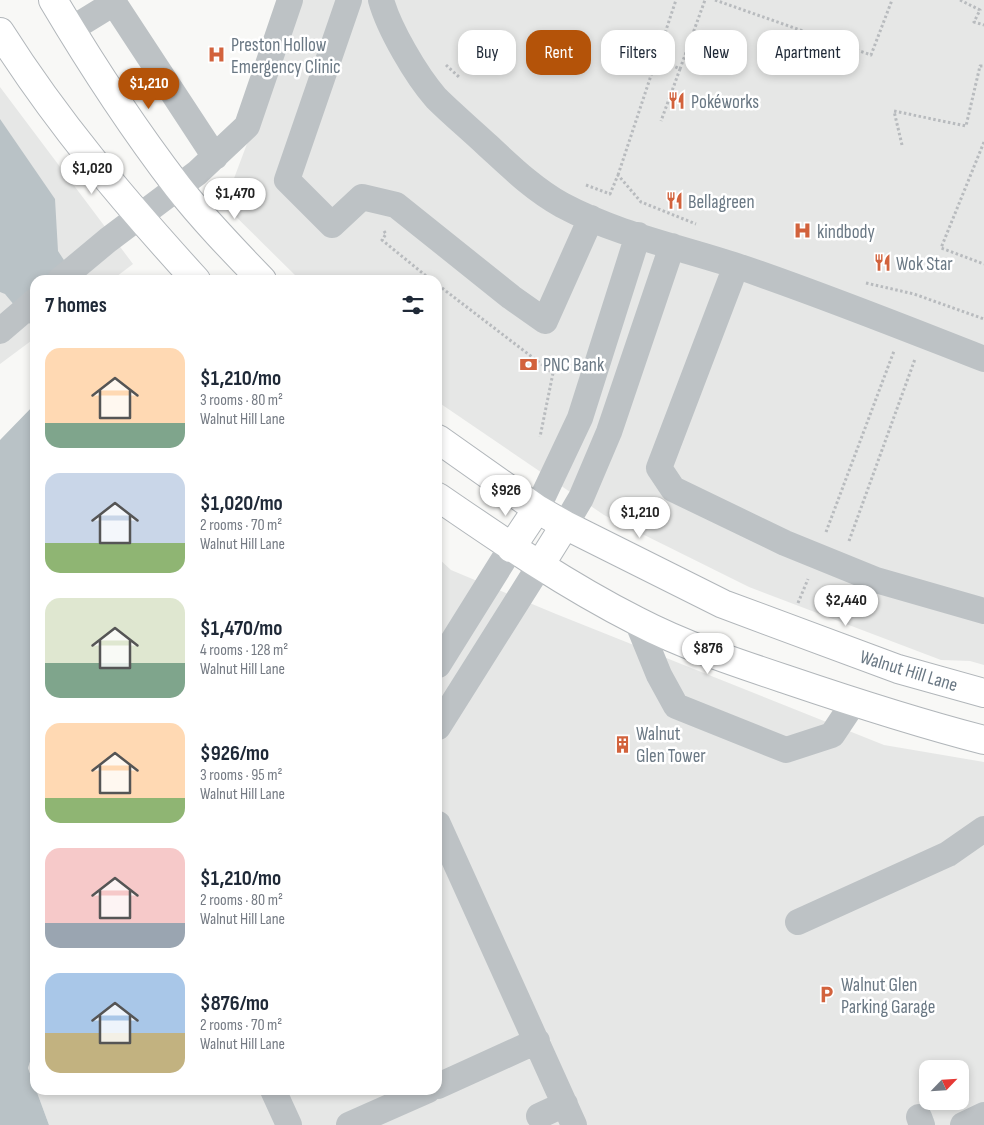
<!DOCTYPE html>
<html lang="en">
<head>
<meta charset="utf-8">
<style>
	body { margin:0; font-family:"Sofia Sans Condensed",sans-serif; background:#f6f6f7; color:#1f2937; height:100vh; display:flex; flex-direction:column; font-size:19px; white-space:nowrap }
	* { box-sizing:border-box; margin:0 }
	p { font-size:16px; color:#747a83 }
	.icon { flex:none; width:28px; height:28px; fill:none; stroke:currentColor; stroke-width:2; stroke-linecap:round; stroke-linejoin:round }
	.map { position:relative; flex:1; overflow:hidden }
	.sheet { position:absolute; left:30px; top:275px; width:412px; height:820px; display:flex; flex-direction:column; background:#fff; border-radius:15px; box-shadow:0 2px 8px #0003 }
	.sheet>* { flex:none }
	.banner { position:absolute; left:458px; top:30px; width:451px; height:45px; display:flex; gap:10px }
	.needle { width:32px; rotate:65deg }
	.buttons { position:absolute; left:919px; top:1060px; display:grid; gap:10px }
	.buttons a { display:grid; place-items:center; width:50px; height:50px; border-radius:10px; background:#fff; box-shadow:0 2px 8px #0003; font-size:25px }
	.price { position:absolute; translate:-50% -42px; padding:0 11px; border-radius:18px; background:#fff; color:#222; font-size:16px; line-height:32px; filter:drop-shadow(0 1px 2px #0008) }
	.price::after { content:''; position:absolute; left:50%; top:30px; width:15px; height:11px; margin-left:-8px; background:inherit; clip-path:polygon(0 0,100% 0,50% 100%) }
	.price.on { background:#b45309; color:#fff }
	ul { padding:0; list-style:none }
	li { display:flex; align-items:center; gap:15px; height:125px; padding:0 15px }
	li span { display:grid; place-items:center; flex:none; width:140px; height:100px; border-radius:15px; color:#555 }
	li>.icon { margin-inline-start:auto }
	span .icon { width:60px; height:60px; fill:#fffc; stroke-width:1 }
	li b { font-size:21px }
	h2 { display:flex; justify-content:space-between; align-items:center; height:60px; padding:0 15px; font-size:21px }
	.tag { padding:0 18px; border-radius:15px; background:#fff; box-shadow:0 2px 8px #0003; font-size:18px; line-height:45px }
	.tag.on { background:#b45309; color:#fff }
	.map>svg:first-child { display:block }
</style>
</head>
<body>
<div class="map">
<svg width="984" height="1125" viewBox="0 0 984 1125">
	<rect width="100%" height="100%" fill="#f8f8f6"/>
	<path fill="#e6e7e6" fill-rule="evenodd" d="M301,0H984V665L970,661L941,660L749,587L604,515L438,402V280H300L224,205Z
		M0,87L133,264L112,280H35V338L0,364Z
		M438,558L451,570L556,614L884,745L984,762V1125H49L36,1090H438ZM928,1069H960V1101H928Z
		M35,1046V1088L28,1068Z"/>
	<path fill="#b9c2c6" d="M0,119L55,199L58,251L77,280H35V330L5,294L0,292Z
		M35,404V1046L28,1068L49,1125H0V440Z"/>
	<g fill="none" stroke-linecap="round" stroke-linejoin="round">
		<defs>
			<path id="major" d="M53,0C91,64 132,127 178,187C203,219 233,250 262,280
				M0,32C57,122 124,201 196,280
				M438,439L537,509L565,525L723,604L898,669L984,693
				M438,497C502,541 566,585 637,621C685,646 737,663 788,680C853,702 918,723 984,740
				M511,548L537,509
				M540,565L565,525"/>
		</defs>
		<use href="#major" stroke="#b1b6ba" stroke-width="30"/>
		<path stroke="#b8bbbe" stroke-width="3" stroke-dasharray="2.5 2.5" stroke-linecap="butt" d="M715,0L871,55L892,0
			M960,0L980,10L974,22L984,25
			M657,59L680,69L661,121
			M446,65L460,78
			M680,69L705,0
			M984,142L941,248L984,264
			M902,145L894,111L966,126L980,66H984
			M618,175L676,0
			M586,185L610,194L618,175L641,202L696,224
			M384,231L386,234L382,240L431,280
			M866,283L914,294L984,319
			M438,285L553,373L540,437
			M826,532L894,351
			M849,541L915,359
			M798,603L808,579
			M821,613L831,589"/>
		<path stroke="#bdc2c5" stroke-width="26" d="M112,0L215,157
			M349,0L287,180L332,225L362,197L396,205L511,297L545,321L591,218
			M381,0C389,29 416,75 436,98C452,114 470,129 486,144C510,166 533,189 562,205C616,234 679,247 737,266C820,294 902,327 984,359
			M70,30L114,3
			M736,266L659,468L673,489L785,543L876,580L984,611
			M60,280L108,240L197,173L247,126L290,0
			M0,331L35,301
			M537,509L580,418L638,235
			M565,525L581,498L609,432L672,246
			M637,621L659,675L676,706L786,750L832,735L854,702
			M438,665L511,548
			M438,727L540,565
			M438,824L574,1125
			M798,922L948,854L984,829
			M438,1086L537,1041
			M273,1090L289,1125
			M539,1116L565,1104
			M919,1117L922,1125
			M349,1125L428,1090
			M963,1125L984,1115"/>
		<use href="#major" stroke="#fff" stroke-width="28"/>
	</g>
	<defs>
		<symbol id="hospital-bare" viewBox="-9 -9 18 18"><path d="M-5-5h3v3.5h4V-5h3V5h-3V1.5h-4V5h-3Z" fill="#d2623c" stroke="#fff" stroke-width="2.5" paint-order="stroke"/></symbol>
		<symbol id="restaurant-bare" viewBox="-9 -9 18 18"><path d="M-5-6h1v4h1v-4h1v4h1v-4h1v5L-1.5 .5V6h-2V.5L-5-1ZM5-6V6H3V1.5H1.5Q1.5-4 5-6Z" fill="#d2623c" stroke="#fff" stroke-width="2.5" paint-order="stroke"/></symbol>
		<symbol id="bank-bare" viewBox="-9 -9 18 18"><path d="M-6-4H6V4H-6ZM0-2.3a2.3 2.3 0 1 0 0 4.6a2.3 2.3 0 1 0 0-4.6Z" fill="#d2623c" stroke="#fff" stroke-width="2.5" paint-order="stroke"/></symbol>
		<symbol id="building-bare" viewBox="-9 -9 18 18"><path d="M-4-6H4V6H1V3H-1V6H-4ZM-2.5-4.3h1.7v1.8h-1.7ZM.8-4.3h1.7v1.8H.8ZM-2.5-1h1.7V.8h-1.7ZM.8-1h1.7V.8H.8Z" fill="#d2623c" stroke="#fff" stroke-width="2.5" paint-order="stroke"/></symbol>
		<symbol id="parking-bare" viewBox="-9 -9 18 18"><path d="M-3.5-5.5H1a3.5 3.5 0 0 1 0 7H-1V5.5H-3.5ZM-1-3.4V-.6H.8a1.4 1.4 0 0 0 0-2.8Z" fill="#d2623c" stroke="#fff" stroke-width="2.5" paint-order="stroke"/></symbol>
	</defs>
	<g fill-rule="evenodd">
		<use href="#hospital-bare" x="204" y="42" width="25" height="25"/>
		<use href="#restaurant-bare" x="664" y="88" width="25" height="25"/>
		<use href="#restaurant-bare" x="662" y="188" width="25" height="25"/>
		<use href="#hospital-bare" x="790" y="218" width="25" height="25"/>
		<use href="#restaurant-bare" x="870" y="250" width="25" height="25"/>
		<use href="#bank-bare" x="516" y="352" width="25" height="25"/>
		<use href="#building-bare" x="610" y="732" width="25" height="25"/>
		<use href="#parking-bare" x="814" y="982" width="25" height="25"/>
	</g>
	<g text-anchor="middle" stroke-width="5" stroke-linejoin="round" paint-order="stroke">
		<g font-size="19" fill="#6a7884" stroke="#fff" text-anchor="start">
			<text x="231" y="51">Preston Hollow<tspan x="231" dy="22">Emergency Clinic</tspan></text>
			<text x="691" y="108">Pokéworks</text>
			<text x="688" y="208">Bellagreen</text>
			<text x="817" y="238">kindbody</text>
			<text x="896" y="270">Wok Star</text>
			<text x="543" y="371">PNC Bank</text>
			<text x="636" y="740">Walnut<tspan x="636" dy="22">Glen Tower</tspan></text>
			<text x="841" y="991">Walnut Glen<tspan x="841" dy="22">Parking Garage</tspan></text>
		</g>
		<g font-size="19" fill="#6a7884" stroke="#fff">
			<text transform="translate(909 670) rotate(17)" y="7">Walnut Hill Lane</text>
		</g>
	</g>
</svg>
<div class="buttons">
<a><svg class="needle" viewBox="-14 -14 28 28"><path d="M0-13l5 13h-10z" fill="#e53935"/><path d="M0 13l5-13h-10z" fill="#747a83"/></svg></a>
</div>
<b class="price on" style="left:149px;top:110px">$1,210</b>
<b class="price" style="left:92px;top:195px">$1,020</b>
<b class="price" style="left:235px;top:220px">$1,470</b>
<b class="price" style="left:506px;top:517px">$926</b>
<b class="price" style="left:640px;top:539px">$1,210</b>
<b class="price" style="left:846px;top:627px">$2,440</b>
<b class="price" style="left:708px;top:675px">$876</b>
<div class="banner">
<a class="tag">Buy</a>
<a class="tag on">Rent</a>
<a class="tag">Filters</a>
<a class="tag">New</a>
<a class="tag">Apartment</a>
</div>
<section class="sheet">
<h2>7 homes<svg class="icon" aria-label="filters" viewBox="0 0 24 24"><path d="M4 7h16M4 17h16"/><circle cx="9" cy="7" r="2"/><circle cx="15" cy="17" r="2"/></svg></h2>
<ul>
<li><span style="background:linear-gradient(#ffd9b3 75%,#7fa58c 0)"><svg class="icon" aria-label="home" viewBox="0 0 24 24"><path d="M3 11l9-7 9 7M6 9v11h12V9"/></svg></span><div><b>$1,210/mo</b><p>3 rooms · 80 m²</p><p>Walnut Hill Lane</p></div></li>
<li><span style="background:linear-gradient(#c9d6e8 70%,#8fb573 0)"><svg class="icon" aria-label="home" viewBox="0 0 24 24"><path d="M3 11l9-7 9 7M6 9v11h12V9"/></svg></span><div><b>$1,020/mo</b><p>2 rooms · 70 m²</p><p>Walnut Hill Lane</p></div></li>
<li><span style="background:linear-gradient(#dfe7d0 65%,#7fa58c 0)"><svg class="icon" aria-label="home" viewBox="0 0 24 24"><path d="M3 11l9-7 9 7M6 9v11h12V9"/></svg></span><div><b>$1,470/mo</b><p>4 rooms · 128 m²</p><p>Walnut Hill Lane</p></div></li>
<li><span style="background:linear-gradient(#ffd9b3 75%,#8fb573 0)"><svg class="icon" aria-label="home" viewBox="0 0 24 24"><path d="M3 11l9-7 9 7M6 9v11h12V9"/></svg></span><div><b>$926/mo</b><p>3 rooms · 95 m²</p><p>Walnut Hill Lane</p></div></li>
<li><span style="background:linear-gradient(#f6c9c9 75%,#9aa5b1 0)"><svg class="icon" aria-label="home" viewBox="0 0 24 24"><path d="M3 11l9-7 9 7M6 9v11h12V9"/></svg></span><div><b>$1,210/mo</b><p>2 rooms · 80 m²</p><p>Walnut Hill Lane</p></div></li>
<li><span style="background:linear-gradient(#a9c7e8 60%,#c2b280 0)"><svg class="icon" aria-label="home" viewBox="0 0 24 24"><path d="M3 11l9-7 9 7M6 9v11h12V9"/></svg></span><div><b>$876/mo</b><p>2 rooms · 70 m²</p><p>Walnut Hill Lane</p></div></li>
</ul>
</section>
</div>
</body>
</html>
